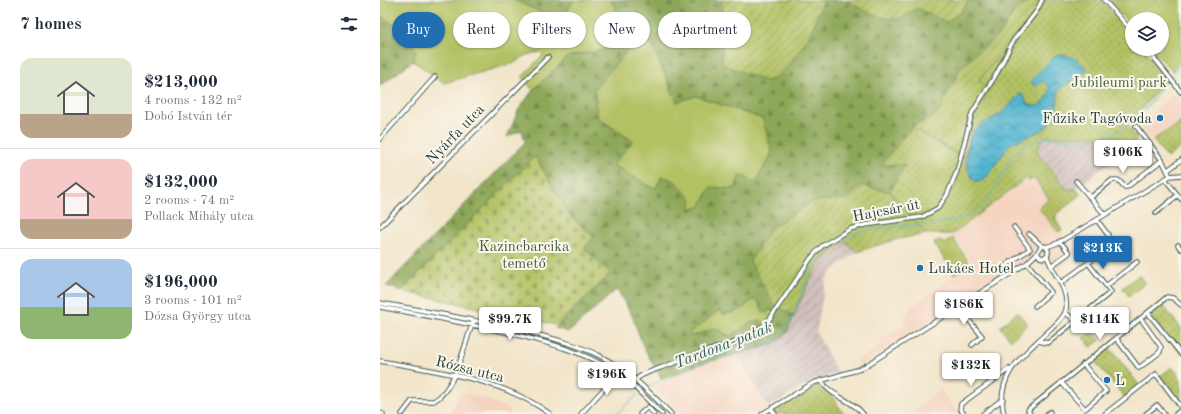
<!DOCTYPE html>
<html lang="en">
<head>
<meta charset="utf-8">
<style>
	body { margin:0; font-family:"Old Standard TT",serif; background:#f2f2f3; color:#1f2937; height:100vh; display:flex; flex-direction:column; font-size:15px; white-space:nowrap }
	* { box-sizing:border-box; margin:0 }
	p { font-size:13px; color:#747a83 }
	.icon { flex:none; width:22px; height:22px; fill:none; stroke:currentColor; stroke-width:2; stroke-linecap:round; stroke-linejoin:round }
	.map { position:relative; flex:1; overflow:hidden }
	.sheet { display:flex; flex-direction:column; background:#fff; width:380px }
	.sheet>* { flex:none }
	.top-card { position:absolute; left:12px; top:12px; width:380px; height:36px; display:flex; gap:8px }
	.controls { position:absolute; left:745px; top:12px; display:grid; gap:8px }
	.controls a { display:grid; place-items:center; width:44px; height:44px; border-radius:50%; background:#fff; box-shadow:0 1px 3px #0004; font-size:20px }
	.price { position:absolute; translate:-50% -34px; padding:0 9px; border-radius:4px; background:#fff; color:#222; font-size:13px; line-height:26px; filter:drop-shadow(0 1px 2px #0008) }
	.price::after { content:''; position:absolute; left:50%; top:24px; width:12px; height:9px; margin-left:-6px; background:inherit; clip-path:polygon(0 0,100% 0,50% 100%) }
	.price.selected { background:#1f6fb2; color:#fff }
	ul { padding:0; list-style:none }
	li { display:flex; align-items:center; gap:12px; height:100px; padding:0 20px }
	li+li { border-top:1px solid #e0e1e3 }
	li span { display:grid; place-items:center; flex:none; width:112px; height:80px; border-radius:12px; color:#555 }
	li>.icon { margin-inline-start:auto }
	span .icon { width:48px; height:48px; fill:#fffc; stroke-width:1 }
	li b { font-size:17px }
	h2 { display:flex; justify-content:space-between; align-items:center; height:48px; padding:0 20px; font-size:17px }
	.tag { padding:0 14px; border-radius:18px; background:#fff; box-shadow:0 1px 3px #0004; font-size:14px; line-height:36px }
	.tag.selected { background:#1f6fb2; color:#fff }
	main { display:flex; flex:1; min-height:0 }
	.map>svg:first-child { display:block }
</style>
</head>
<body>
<main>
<section class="sheet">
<h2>7 homes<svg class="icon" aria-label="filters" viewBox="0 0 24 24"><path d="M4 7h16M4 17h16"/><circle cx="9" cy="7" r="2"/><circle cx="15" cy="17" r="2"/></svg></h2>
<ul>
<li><span style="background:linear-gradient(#dfe7d0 70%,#b9a48a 0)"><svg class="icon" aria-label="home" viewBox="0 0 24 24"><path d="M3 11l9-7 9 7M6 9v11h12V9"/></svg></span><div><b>$213,000</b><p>4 rooms · 132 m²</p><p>Dobó István tér</p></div></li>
<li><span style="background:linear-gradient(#f6c9c9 75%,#b9a48a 0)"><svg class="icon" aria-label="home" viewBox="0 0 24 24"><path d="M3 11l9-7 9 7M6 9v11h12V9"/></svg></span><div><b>$132,000</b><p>2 rooms · 74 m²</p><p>Pollack Mihály utca</p></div></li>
<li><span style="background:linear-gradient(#a9c7e8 60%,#8fb573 0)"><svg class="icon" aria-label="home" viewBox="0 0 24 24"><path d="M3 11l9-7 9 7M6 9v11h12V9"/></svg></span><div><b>$196,000</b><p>3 rooms · 101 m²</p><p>Dózsa György utca</p></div></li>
</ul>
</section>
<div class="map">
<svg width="801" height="414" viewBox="0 0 801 414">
	<defs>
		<pattern id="industrial-furrows" width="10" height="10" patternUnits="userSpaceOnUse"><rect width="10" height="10" fill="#d0c0bc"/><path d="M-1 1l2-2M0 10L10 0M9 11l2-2" fill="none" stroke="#a89d9a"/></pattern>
		<pattern id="forest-firs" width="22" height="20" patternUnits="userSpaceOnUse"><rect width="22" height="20" fill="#8da759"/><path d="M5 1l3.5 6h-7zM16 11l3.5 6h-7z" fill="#73894a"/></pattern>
		<pattern id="cemetery-stones" width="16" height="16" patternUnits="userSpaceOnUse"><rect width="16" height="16" fill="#b2c163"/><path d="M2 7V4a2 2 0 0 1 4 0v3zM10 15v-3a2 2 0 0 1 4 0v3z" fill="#909e52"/></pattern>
		<pattern id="park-dots" width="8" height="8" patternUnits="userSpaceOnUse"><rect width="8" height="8" fill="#b2c163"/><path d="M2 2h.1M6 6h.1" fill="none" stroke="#909e52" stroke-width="1.8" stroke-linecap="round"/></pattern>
		<pattern id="garden-furrows" width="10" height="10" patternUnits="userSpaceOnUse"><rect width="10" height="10" fill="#b2c163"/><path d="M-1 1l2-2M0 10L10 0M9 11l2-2" fill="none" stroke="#909e52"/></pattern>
		<pattern id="water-waves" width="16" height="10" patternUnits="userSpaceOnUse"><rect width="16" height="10" fill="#51b5d0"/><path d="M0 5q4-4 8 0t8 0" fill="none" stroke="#4394aa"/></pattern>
	</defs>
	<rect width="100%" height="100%" fill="#fbf7ec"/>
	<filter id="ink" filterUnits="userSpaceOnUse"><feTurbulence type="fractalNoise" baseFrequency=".025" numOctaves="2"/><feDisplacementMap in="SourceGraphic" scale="8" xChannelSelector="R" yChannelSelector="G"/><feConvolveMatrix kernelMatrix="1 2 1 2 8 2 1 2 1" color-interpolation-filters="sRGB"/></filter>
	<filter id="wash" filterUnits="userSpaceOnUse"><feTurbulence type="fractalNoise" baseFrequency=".012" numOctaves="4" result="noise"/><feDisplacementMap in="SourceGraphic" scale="16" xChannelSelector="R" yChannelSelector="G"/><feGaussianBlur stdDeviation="0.9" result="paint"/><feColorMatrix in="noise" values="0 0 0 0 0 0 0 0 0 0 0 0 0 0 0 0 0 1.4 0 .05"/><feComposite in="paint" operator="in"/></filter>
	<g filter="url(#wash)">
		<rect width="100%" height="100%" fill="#f2e5ca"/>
		<path fill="#f4d3c0" d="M795,93L801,100V120L771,141L756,122L761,116L771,115Z
			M646,178L649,181L654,178L669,199L660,208L678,232L682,230L699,254L678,269L665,251L479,367L477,360L498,347L502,338L525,324L524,320L530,307L593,263L573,234Z
			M357,355L388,407L377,414H300L275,386L291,375L320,364Z
			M560,390L580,414H530Z
			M81,392L105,399L131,410L129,414H69Z"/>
		<path fill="url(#industrial-furrows)" d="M716,136L735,157L696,189H687L658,154L657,150L664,137Z
			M465,241L477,252L457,267L446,279L436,333L458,373L432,381L388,407L357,355L391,345L406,334L430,279L451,250Z"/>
		<path fill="#b2c163" stroke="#687f4c" d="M0,0H134L180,20L194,0H231L240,17L236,30L271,43L297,101L316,96L383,119L392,153L376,182L355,189L331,187L320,207L309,210L282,176L275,189L233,165L252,141L218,118L214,89L252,45L189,56L153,90L142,77L163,55L161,52L146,55L134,63L64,83L33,61L36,51L26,32L0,16Z
			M728,0H801V60L792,71L772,49H782V19H752V27Z
			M573,238L590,264L574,274L554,243L560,240L563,244Z
			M759,275L765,284L749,296L743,288Z
			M372,300H378L395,313L384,327L381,320L370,323L351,336L344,334L340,330L312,336L309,333L340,310L344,314C356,313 364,309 372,300Z"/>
		<path fill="url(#forest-firs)" stroke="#567246" fill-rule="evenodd" d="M134,0H194L181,21Z
			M231,0H342V64L385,81L394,79L409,65L428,38L442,4V0H466L472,3L524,17L537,8L566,22L580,13L589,0L650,1L636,9L620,34L581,67L558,113L532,127L502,165H525L510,192L482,186L466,199L434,201L394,304L414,316L406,334L391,345L320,364L282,380L264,348L252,316L237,289L189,332L175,328L231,274L204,247L214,237L190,216L155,156L21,291L6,286L145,142L142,130L127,137L139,109L153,90L189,56L252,45L214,90L218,118L253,141L233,165L275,189L282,176L295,181L312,200L310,210L320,207L331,187L355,189L360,175L376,182L392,153L383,119L316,96L297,102L271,43L236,30L240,17ZM372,300L378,301L383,312L387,313L390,309L395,313L384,326L381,320L370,323L351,336L344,334L336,328L312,336L309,333L340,310L343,314C356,313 364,309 372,300Z
			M0,16L26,32L36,51L33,61L0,86Z"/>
		<path fill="url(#cemetery-stones)" stroke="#687f4c" d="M155,156L190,216L214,237L204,248L231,274L176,325L21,291Z"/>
		<path fill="url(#park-dots)" stroke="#687f4c" fill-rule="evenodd" d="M665,0H721L752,35V49H764L787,78L760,111L746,124L758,139L735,157L716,136L664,137L657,150L658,154L687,189H696L701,195L676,214V221L682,230L678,232L659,208L669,199L654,178L649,181L646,178L573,234H546L510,192L525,165H501L532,127L584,159L595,115L641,32ZM681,55L698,60L705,67V71L679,89L676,115L666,128L630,144L612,169L599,182L595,181L586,163L591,138L600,126L623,112L642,94L648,104C660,110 667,100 670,88L663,81L656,86L651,81L673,58Z
			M629,43L619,66L605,87L598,81Z
			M801,122V147L787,158L773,140Z
			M781,303L801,328V354L769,314Z
			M637,312L648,324L631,340L620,327Z
			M712,332L720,340L711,347L703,338Z
			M730,348L760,386L745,398L714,360Z
			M792,367L801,378V405L779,377Z
			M442,382L464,414H395L393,411Z"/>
		<path fill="url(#garden-furrows)" stroke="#687f4c" fill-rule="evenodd" d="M342,0H442V4L428,38L409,65L394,79L385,81L342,64Z
			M466,0H589L580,13L566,22L537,8C533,10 529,15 524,17C505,24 482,9 466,0Z
			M648,0H665L655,16L641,32L595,115L585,143L583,157L532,127L558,113L581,67L620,34L636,9L649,1ZM629,43L619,66L605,87L598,80Z
			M482,186L510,192L546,234L514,240L477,252L465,241C435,261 427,285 414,316L394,304L370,261L391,228L434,201L466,199Z"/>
		<path fill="url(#water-waves)" stroke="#387982" d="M676,55C685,53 700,60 705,67L706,71L679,89L677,95V111L668,125L659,132L630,144L606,178L602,181H595C583,169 585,145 594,131C601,122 614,119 623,112C629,107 634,100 640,94H642L648,104C660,110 668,100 670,88L663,81L656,86L653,85L651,81Z"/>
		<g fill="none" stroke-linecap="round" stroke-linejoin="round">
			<path stroke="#51b5d0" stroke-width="1" d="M790,77L801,63
				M261,392C303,364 343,356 391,342C413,330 417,301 427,279C434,263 448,247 463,239C497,220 546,231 584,217C617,206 619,164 645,146C656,138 671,139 683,139C694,139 706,141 716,139C751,133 769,105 788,79
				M237,414L258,394"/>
		</g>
	</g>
	<g filter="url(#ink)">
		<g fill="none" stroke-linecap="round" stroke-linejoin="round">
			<defs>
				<path id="street" d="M724,0L752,31
					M767,49L801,92
					M756,126L782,160L790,176
					M0,139L55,77
					M788,170L801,160
					M785,179L801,199
					M696,181L725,215
					M710,198L732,180H738L745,187H747L782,160
					M776,213L798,195
					M0,227L168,57
					M649,234L662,246
					M798,245L801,249
					M666,247L678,243L790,176L801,175
					M647,263L671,292L655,306
					M625,266L650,249L634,227
					M671,266L689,253L680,241
					M681,283L712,260L714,250L728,239V235L717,220
					M726,286L757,262
					M0,303C47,311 93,320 140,330C166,337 194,343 218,355C246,369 269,391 291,414
					M0,307C43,315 86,323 129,333C165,342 200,350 232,370C251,381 266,399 282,414
					M578,307L602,336L592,345
					M685,312L695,321
					M768,313L801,354
					M736,338L759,368L780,352L781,347L761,319
					M658,341L668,343L731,292L708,263
					M0,361C56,371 124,379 170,414
					M255,380C264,372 275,370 286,366C297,362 309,357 320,353C346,345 370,341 389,320L431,258L442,246L470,229L485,225L542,217L558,208L567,195L577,171L592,113L617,73L633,41L656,12L662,0
					M441,380C450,397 472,399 483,414
					M681,382L705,409L726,391L703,364
					M391,409L395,414
					M0,413L3,414
					M22,414L32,401H54C78,386 84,343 94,320
					M201,414L239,372
					M260,414L268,407L274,414
					M382,414L433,383L480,369L487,365L647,263L657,253L661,247L665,246L668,250V254L664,258L660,257L657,253
					M584,414L580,409L581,404L629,369
					M603,414L623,399
					M624,414C614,375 646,352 671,329C677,323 684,318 686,310C689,288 673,275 667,256
					M650,414L648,410L650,408L787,297L793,298L801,305
					M667,414L670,412
					M725,414L776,374L801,407
					M766,414L777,405L784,414
					M796,414L801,410"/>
			</defs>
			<use href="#street" stroke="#3f564a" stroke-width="5.5"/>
			<use href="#street" stroke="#fff" stroke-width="3.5"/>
		</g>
	</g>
	<g fill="#1f6fb2" stroke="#fbf7ec" stroke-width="1.5">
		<circle cx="780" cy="118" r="4"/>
		<circle cx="540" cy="268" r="4"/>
		<circle cx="727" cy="380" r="4"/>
	</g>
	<g text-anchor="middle" stroke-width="4" stroke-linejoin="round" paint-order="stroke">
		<g font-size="15" fill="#445e40" stroke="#fbf7ec">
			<text x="739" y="87">Jubileumi park</text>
			<text x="144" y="251">Kazincbarcika<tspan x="144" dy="17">temető</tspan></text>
		</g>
		<g font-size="15" fill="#1f3d34" stroke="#fbf7ec" text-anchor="start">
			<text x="772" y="123" text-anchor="end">Fűzike Tagóvoda</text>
			<text x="548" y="273">Lukács Hotel</text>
			<text x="735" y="385">L</text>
		</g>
		<g font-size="15" fill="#1f3d34" stroke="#fbf7ec">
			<text transform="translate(75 134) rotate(-46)" y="5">Nyárfa utca</text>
			<text transform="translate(506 210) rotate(-11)" y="5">Hajcsár út</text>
			<text transform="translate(90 369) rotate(14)" y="5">Rózsa utca</text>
		</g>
		<g font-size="16" font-style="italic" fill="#2e6163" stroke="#fbf7ec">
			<text transform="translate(343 344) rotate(-21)" y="6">Tardona-patak</text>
		</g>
	</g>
</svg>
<div class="controls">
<a><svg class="icon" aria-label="layers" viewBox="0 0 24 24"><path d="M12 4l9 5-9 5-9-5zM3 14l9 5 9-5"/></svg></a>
</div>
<b class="price" style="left:743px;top:174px">$106K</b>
<b class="price selected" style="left:723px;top:270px">$213K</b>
<b class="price" style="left:584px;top:326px">$186K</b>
<b class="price" style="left:130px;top:341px">$99.7K</b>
<b class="price" style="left:720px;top:341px">$114K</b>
<b class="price" style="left:591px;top:387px">$132K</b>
<b class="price" style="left:227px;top:396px">$196K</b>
<div class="top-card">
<a class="tag selected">Buy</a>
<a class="tag">Rent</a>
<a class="tag">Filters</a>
<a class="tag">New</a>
<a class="tag">Apartment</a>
</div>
</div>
</main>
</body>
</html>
